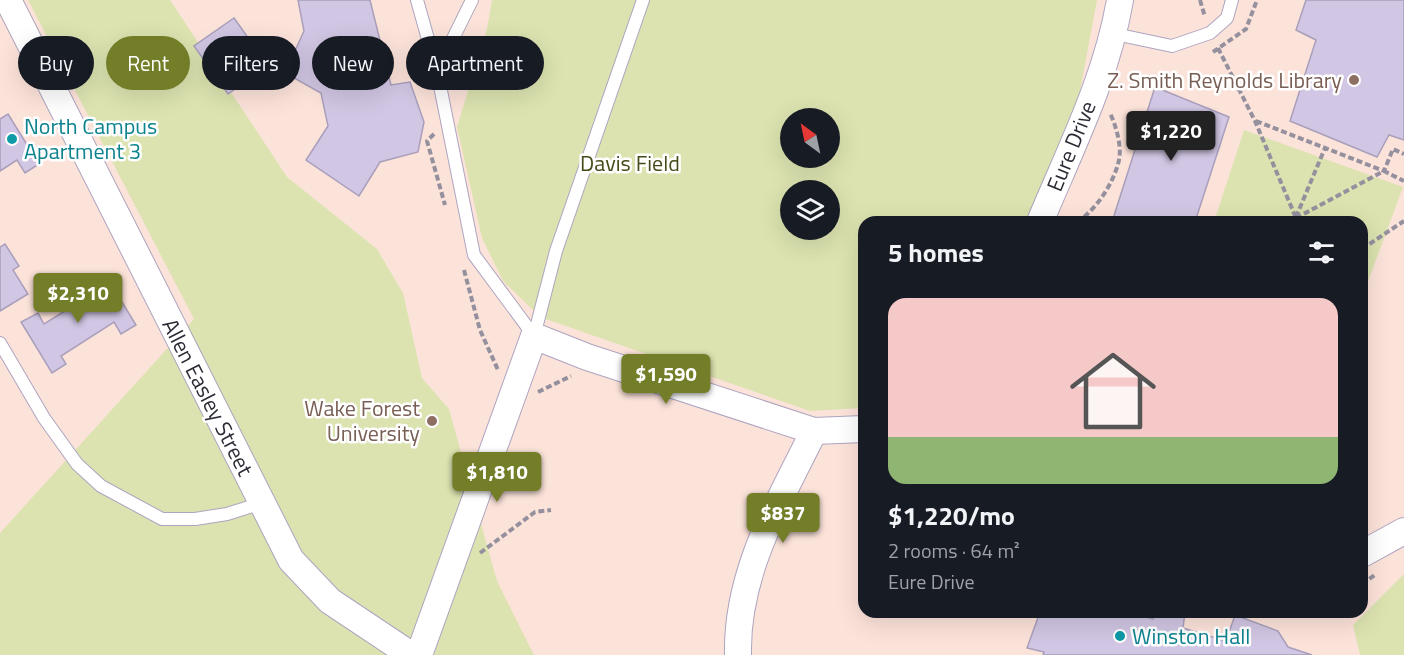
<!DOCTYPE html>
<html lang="en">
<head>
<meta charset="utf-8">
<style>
	body { margin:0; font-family:"Titillium Web",sans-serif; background:#20242c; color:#f1f3f6; height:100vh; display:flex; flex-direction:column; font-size:22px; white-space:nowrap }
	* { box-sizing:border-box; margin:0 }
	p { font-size:20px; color:#9ea1a6 }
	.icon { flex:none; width:33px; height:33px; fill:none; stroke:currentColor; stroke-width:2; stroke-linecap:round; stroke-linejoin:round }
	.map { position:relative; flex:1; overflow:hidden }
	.sheet { position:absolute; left:858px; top:216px; width:510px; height:402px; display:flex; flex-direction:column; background:#171b24; border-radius:18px; box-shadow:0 6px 24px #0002 }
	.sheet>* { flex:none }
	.hud { position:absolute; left:18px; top:36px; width:570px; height:54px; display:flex; gap:12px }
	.needle { width:39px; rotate:327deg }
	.tools { position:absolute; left:780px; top:108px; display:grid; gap:12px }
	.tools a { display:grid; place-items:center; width:60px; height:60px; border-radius:50%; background:#171b24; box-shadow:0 6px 24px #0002; font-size:30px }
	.price { position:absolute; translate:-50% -51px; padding:0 14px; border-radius:6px; background:#747e29; color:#fff; font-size:20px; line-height:39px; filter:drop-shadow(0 2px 3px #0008) }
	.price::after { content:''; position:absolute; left:50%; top:36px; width:18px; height:14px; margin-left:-9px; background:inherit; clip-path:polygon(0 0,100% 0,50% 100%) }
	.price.selected { background:#222; color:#fff }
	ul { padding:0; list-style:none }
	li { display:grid; align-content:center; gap:12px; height:318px; padding:0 30px }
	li+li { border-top:2px solid #363941 }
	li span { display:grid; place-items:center; height:186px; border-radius:18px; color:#555 }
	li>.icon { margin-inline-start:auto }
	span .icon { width:108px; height:108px; fill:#fffc; stroke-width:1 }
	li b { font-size:26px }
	h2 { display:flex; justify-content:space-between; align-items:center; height:72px; padding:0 30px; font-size:26px }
	.pill { padding:0 21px; border-radius:27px; background:#171b24; box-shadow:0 6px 24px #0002; font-size:21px; line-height:54px }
	.pill.selected { background:#747e29; color:#fff }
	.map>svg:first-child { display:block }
</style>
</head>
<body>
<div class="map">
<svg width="1404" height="655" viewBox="0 0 1404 655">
	<rect width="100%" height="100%" fill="#f5f0fd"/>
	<path fill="#fce3da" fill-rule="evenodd" d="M0,0H1404V655H0ZM790,118H830V158H790ZM790,190H830V230H790ZM864,222H1362V612H864Z"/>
	<path fill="#dce3b0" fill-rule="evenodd" d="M28,0H170L287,177L377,249L403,293L422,378L449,409L497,581L534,655H0V533L194,319Z
		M492,0H1097L1077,107L1035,222H864V408L810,411L540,317L503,281L482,238L457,127L487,29ZM790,118H830V158H790ZM790,190H830V230H790Z
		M1244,130L1403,187L1362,298V222H1214Z
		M1404,574V655H1360L1353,625Z"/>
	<path fill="#d1c6e3" stroke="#a99fbb" stroke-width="1.5" d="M298,0H370L391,85L410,82L424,122L418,152L380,162L359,196L306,160L328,126L321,93L285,73L304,31Z
		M1306,0H1404V140L1389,135L1377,157L1290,121L1316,40L1296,30Z
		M234,18L268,66L228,94L194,46Z
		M1155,87L1229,117L1195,222H1112Z
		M8,114L39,164L25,173L17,160L0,171V119Z
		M5,244L19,266L13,270L28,294L0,311V247Z
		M105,274L136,325L121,334L114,322L61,356L66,364L52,373L21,322L38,313L44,324L76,304L78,307L97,295L90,283Z
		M1040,612H1130L1153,619L1156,612H1185L1183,628L1226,641L1235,615L1278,631L1288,647L1312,655H1043L1044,652L1027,648Z"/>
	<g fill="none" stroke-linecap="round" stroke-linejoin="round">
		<defs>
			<path id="lane" d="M417,0L437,71L474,255L534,336
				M1115,34L1172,46L1210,33L1227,18L1232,0
				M437,71L472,0
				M534,336L556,251L643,0
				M0,343L44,418L77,464L101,486L162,519H195L227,514L262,503"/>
			<path id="street" d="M8,0L291,560L330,601L411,655
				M1040,222C1070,150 1107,77 1120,0
				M1362,554L1404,531
				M419,655L534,336L587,357L814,431L864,429
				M738,655C736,573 779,502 814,431"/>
		</defs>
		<use href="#lane" stroke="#aea4c0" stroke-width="14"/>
		<use href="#street" stroke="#aea4c0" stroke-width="28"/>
		<path stroke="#95909d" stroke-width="4" stroke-dasharray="6 3" stroke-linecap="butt" d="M1200,0L1205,17
			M1218,48L1255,121L1296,218L1295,222
			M1213,52L1246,29L1257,0
			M1256,121L1384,171L1393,149L1404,154
			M434,134L427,141L445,205
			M1296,217L1325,148
			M1296,218L1384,171L1404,181
			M1077,222C1096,210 1114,183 1119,160C1122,146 1116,126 1110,113
			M1362,249L1404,221
			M464,270L480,330L498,370
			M538,392L571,376
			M480,553L535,512L551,510
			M1362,584L1376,574"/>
		<use href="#lane" stroke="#fff" stroke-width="12"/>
		<use href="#street" stroke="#fff" stroke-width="26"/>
	</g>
	<g fill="#8d6e63" stroke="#fff" stroke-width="2">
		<circle cx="1354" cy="80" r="6"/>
		<circle cx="432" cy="421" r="6"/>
	</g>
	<g fill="#0f9aa8" stroke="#fff" stroke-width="2">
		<circle cx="12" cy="139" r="6"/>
		<circle cx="1120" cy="636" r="6"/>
	</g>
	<g text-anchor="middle" stroke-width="5" stroke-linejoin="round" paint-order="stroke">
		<g font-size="22" fill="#785e54" stroke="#fff" text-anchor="end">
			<text x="1342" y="88">Z. Smith Reynolds Library</text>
			<text x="420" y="416">Wake Forest<tspan x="420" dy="25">University</tspan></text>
		</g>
		<g font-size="22" fill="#0d838f" stroke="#fff" text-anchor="start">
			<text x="24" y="134">North Campus<tspan x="24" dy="25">Apartment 3</tspan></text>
			<text x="1132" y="644">Winston Hall</text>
		</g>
		<g font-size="22" fill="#2e2a35" stroke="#fff">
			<text transform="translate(1071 146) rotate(-68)" y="8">Eure Drive</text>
			<text transform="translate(208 397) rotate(63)" y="8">Allen Easley Street</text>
		</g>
		<g font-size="22" fill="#474b19" stroke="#fff">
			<text x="630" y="171">Davis Field</text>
		</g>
	</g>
</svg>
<div class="tools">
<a><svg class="needle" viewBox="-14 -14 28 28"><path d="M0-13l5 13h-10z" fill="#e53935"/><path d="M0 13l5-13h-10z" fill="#9ea1a6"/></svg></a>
<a><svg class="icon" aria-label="layers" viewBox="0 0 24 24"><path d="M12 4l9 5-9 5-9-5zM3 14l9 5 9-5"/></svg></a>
</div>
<b class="price selected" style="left:1171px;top:162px">$1,220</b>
<b class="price" style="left:78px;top:324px">$2,310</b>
<b class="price" style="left:666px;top:405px">$1,590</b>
<b class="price" style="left:497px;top:503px">$1,810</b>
<b class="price" style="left:783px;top:544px">$837</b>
<div class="hud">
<a class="pill">Buy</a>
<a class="pill selected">Rent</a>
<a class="pill">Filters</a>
<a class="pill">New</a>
<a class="pill">Apartment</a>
</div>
<section class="sheet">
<h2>5 homes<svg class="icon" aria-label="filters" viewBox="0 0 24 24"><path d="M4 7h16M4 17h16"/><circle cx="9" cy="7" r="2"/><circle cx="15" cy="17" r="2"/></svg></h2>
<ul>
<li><span style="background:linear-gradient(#f6c9c9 75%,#8fb573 0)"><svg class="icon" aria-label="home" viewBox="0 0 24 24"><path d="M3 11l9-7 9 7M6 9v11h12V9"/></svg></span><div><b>$1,220/mo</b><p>2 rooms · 64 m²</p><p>Eure Drive</p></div></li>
</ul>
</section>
</div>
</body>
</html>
